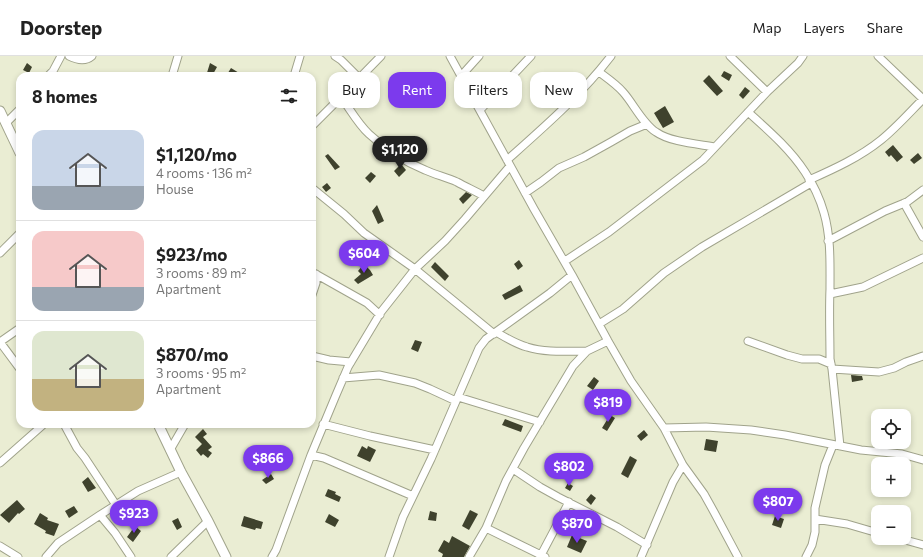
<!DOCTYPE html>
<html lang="en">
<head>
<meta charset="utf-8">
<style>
	body { margin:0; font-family:Commissioner,sans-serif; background:#f6f6f6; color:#222; height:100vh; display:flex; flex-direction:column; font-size:15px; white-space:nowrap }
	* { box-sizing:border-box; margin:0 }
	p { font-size:13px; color:#767676 }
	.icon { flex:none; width:22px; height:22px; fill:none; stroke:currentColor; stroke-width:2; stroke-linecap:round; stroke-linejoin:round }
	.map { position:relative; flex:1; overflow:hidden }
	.panel { position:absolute; left:16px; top:16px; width:300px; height:356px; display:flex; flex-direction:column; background:#fff; border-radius:12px; box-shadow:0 2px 6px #0003 }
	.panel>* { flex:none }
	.banner { position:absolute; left:328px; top:16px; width:380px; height:36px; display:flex; gap:8px }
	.buttons { position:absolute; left:871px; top:353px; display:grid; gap:8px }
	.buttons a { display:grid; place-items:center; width:40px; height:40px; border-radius:8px; background:#fff; box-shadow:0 2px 6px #0003; font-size:20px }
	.price { position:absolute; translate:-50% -34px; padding:0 9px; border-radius:14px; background:#7c3aed; color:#fff; font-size:13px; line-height:26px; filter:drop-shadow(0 1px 2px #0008) }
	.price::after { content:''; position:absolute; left:50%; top:24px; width:12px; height:9px; margin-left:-6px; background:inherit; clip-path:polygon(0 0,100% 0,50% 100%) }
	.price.on { background:#222; color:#fff }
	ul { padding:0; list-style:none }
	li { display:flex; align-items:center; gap:12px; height:100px; padding:0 16px }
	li+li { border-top:1px solid #e0e0e0 }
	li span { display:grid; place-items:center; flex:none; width:112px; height:80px; border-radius:12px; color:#555 }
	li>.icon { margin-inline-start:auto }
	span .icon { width:48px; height:48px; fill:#fffc; stroke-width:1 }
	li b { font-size:17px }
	h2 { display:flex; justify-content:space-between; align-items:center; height:48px; padding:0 16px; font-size:17px }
	.tag { padding:0 14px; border-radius:12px; background:#fff; box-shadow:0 2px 6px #0003; font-size:14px; line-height:36px }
	.tag.on { background:#7c3aed; color:#fff }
	header { display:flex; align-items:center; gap:24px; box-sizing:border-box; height:56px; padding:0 20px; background:#fff; border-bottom:1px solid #e0e0e0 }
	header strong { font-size:19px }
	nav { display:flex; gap:22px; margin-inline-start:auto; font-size:14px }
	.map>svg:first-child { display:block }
</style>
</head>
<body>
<header>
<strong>Doorstep</strong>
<nav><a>Map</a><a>Layers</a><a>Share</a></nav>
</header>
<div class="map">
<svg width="923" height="501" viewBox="0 0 923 501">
	<rect width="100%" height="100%" fill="#eaedd3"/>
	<path fill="#3f422d" d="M27,7L32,11L29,17L23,14Z
		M210,7L217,11L212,20H206Z
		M231,12L244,20H226Z
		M724,15L732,19L729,25L721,20Z
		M709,19L723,35L717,40L703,25Z
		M562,29L570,34L567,39L558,34Z
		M745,31L750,35L743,43L739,39Z
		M665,50L674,66L663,72L654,57Z
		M893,89L903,101L897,106L891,99L889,101L885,96Z
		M918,97L922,102L914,108L910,104Z
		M328,98L340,111L335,114L325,100Z
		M401,108L406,114L399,121L394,115Z
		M371,116L376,120L370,127L365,122Z
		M327,127L331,132L326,136L322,131Z
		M466,136L472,139L463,148L459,143Z
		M377,149L384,165L378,168L372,155Z
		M519,204L523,210L518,214L514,208Z
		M435,206L449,220L445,225L431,211Z
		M364,208L370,214L373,219L358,228L354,224L361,218L358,215Z
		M520,229L523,235L505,244L502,239Z
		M415,284L422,286L418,296L411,293Z
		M851,319L862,320L863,324L852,326Z
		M594,321L599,325L593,334L587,330Z
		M610,359L615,362L607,375L602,372Z
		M505,363L523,370L521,376L502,369Z
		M203,373L207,378L203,381L212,391L208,394L212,397L208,402L203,398L201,400L196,394L202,388L195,381Z
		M644,374L648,379L641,385L637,380Z
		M706,383L718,385L716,396L704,394Z
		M362,390L367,393L368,390L376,394L370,406L357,400Z
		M279,391L283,395L277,402L272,399Z
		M630,400L637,404L628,422L621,418Z
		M280,401L291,408L287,413L277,406Z
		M271,418L274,423L266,428L262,424Z
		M88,421L96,432L88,436L82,426Z
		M568,427L573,430L570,435L565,432Z
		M328,433L336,436L335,438L341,441L339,446L325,440Z
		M591,438L596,442L591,449L586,444Z
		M17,444L25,453L19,458L18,457L9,467L0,459Z
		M74,450L78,456L69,462L65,455Z
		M470,454L478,458L469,474L462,470Z
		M430,455L437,457L436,465L428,464Z
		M40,457L48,462L47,464L59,468L54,480L45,477L46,475L34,468Z
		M329,458L339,464L335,471L325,466Z
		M244,460L263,466L261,473L256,472L255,474L241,470Z
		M775,460L784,463L781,472L772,469Z
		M178,462L182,471L177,474L172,465Z
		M135,470L141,475L133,486L127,481Z
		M572,479L587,485L581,497L567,491Z
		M452,480L470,490L464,501H442L443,498L438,495L444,484L449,487Z"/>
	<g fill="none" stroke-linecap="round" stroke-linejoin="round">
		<defs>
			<path id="minor" d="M69,0C77,4 85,6 92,0
				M335,0L341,4L359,22
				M450,0L534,153L572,219L608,285L631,325L664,372L683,409L704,438L714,456L738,501
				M730,0L767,36
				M878,0L923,43
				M599,16C607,22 616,28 623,36C633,47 643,68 656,76C670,86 698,88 715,91
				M48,20L53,15L61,0
				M172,20L178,0
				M294,20L300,0
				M461,20L479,0
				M341,41C350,53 358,68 369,78C385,93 405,106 425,114C436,119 446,121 457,126C466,131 475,135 484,140
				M480,54L531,0
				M748,56C768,74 790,93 805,116C813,128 820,143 824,157C831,181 830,208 830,233C829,256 830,280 830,303L832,313L840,390
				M6,67L20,53
				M312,70L341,41L381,0
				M507,104C544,71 581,39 611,0
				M809,124C834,113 860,101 881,84C896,72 910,56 923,43
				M312,132L344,158L364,177L415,213L494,278
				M525,137L541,126L559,112L584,101L611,86L630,75L647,68
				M904,147L923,181
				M828,185L885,155L907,146L923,134
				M0,197L20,177
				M565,205L609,176L703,104L767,36L798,7L803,0
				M312,216L367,247L380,259
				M830,238L863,231L923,202
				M312,239L316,227V218
				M599,268L623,253L664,217L702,191L811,127
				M496,276C506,282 516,288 527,291C546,297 567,295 587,295
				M748,285L787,299L802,303H819L831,308
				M0,286L20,313
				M0,286L20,272
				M312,300L329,304L351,306
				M832,313L879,316L894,312L906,306L923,300
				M343,322L379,319L415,327L430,333L456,345
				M458,341L540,366
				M64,368L77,392L85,402L116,449
				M323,368L370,380L435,394
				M664,372L706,371L751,374L785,379L861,394L902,398L923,404
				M170,394L185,368
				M311,399L324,402L413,440
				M0,407L44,368
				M513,413L540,431L558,441L617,471L647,489
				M100,459L115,477L131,501
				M815,463L847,468L878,477
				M486,472L545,501
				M898,482L923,489
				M0,490L18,501
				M46,501L58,487L100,459L138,435L181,416
				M171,501L208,465
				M272,501L276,494L311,399L336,339L348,311L381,256L415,213L445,185L465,163L510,110
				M389,501L403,461L431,403L479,292L486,283L550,237L572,219
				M469,501L486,472L506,425L524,392L573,310L587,295L608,285
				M540,501L569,446
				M641,501L673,426L683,409
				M806,501L812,489L815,476V452L825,409L833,389"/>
			<path id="tertiary" d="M0,55L20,97
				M158,368L181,416L208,465L226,501"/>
		</defs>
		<use href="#minor" stroke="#a0a38b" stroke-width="9"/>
		<use href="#tertiary" stroke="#a0a38b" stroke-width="11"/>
		<use href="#minor" stroke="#fff" stroke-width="7"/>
		<use href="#tertiary" stroke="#fff" stroke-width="9"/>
	</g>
</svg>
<div class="buttons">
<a><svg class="icon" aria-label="locate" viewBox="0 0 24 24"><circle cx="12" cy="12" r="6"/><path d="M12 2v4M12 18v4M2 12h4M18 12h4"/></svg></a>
<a>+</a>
<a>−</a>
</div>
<b class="price on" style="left:400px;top:114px">$1,120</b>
<b class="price" style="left:364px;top:218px">$604</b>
<b class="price" style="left:608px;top:367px">$819</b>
<b class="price" style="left:268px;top:423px">$866</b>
<b class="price" style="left:569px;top:431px">$802</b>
<b class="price" style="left:778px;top:466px">$807</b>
<b class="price" style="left:134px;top:478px">$923</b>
<b class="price" style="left:577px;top:488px">$870</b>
<div class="banner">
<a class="tag">Buy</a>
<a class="tag on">Rent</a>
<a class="tag">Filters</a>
<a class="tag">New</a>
</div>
<section class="panel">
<h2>8 homes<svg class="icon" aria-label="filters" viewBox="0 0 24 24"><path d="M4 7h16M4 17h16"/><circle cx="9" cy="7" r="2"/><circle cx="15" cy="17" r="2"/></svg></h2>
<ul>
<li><span style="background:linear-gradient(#c9d6e8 70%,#9aa5b1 0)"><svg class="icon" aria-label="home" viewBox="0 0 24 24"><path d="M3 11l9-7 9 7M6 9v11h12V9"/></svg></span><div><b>$1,120/mo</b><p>4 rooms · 136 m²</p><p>House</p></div></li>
<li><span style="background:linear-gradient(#f6c9c9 70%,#9aa5b1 0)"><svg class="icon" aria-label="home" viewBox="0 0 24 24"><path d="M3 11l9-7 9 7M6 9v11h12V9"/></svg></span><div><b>$923/mo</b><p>3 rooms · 89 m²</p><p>Apartment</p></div></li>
<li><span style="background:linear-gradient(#dfe7d0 60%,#c2b280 0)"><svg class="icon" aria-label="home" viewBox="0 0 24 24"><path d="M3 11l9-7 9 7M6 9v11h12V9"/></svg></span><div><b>$870/mo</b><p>3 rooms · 95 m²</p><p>Apartment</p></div></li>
</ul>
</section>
</div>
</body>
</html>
